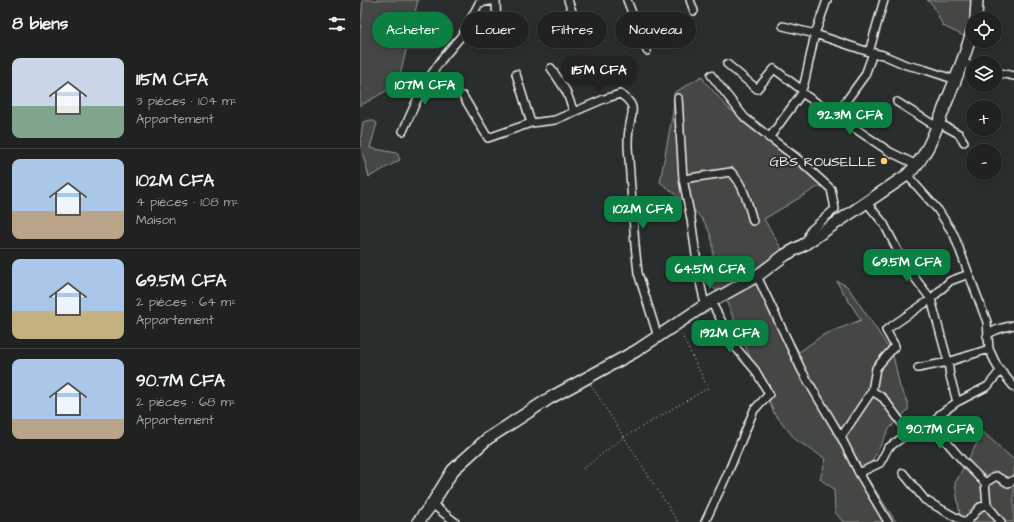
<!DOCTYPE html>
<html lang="fr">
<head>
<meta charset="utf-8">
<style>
	body { margin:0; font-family:"Architects Daughter",sans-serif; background:#282a2a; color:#f1f3f6; height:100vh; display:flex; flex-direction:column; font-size:15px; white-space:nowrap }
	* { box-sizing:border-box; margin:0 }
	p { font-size:13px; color:#a2a4a5 }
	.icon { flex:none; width:22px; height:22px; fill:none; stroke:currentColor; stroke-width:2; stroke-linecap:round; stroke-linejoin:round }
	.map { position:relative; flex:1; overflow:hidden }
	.sheet { display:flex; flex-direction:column; background:#202222; width:360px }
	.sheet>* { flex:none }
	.hud { position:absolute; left:12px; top:12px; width:380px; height:36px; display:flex; gap:8px }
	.tools { position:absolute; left:606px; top:12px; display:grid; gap:8px }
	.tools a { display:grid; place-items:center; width:36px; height:36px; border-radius:50%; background:#202222; box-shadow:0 2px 10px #0003,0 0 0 1px #3d3f40; font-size:20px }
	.price { position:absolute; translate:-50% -34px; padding:0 9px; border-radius:8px; background:#0b8043; color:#fff; font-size:13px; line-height:26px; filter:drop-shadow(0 1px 2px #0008) }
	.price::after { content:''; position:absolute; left:50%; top:24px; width:12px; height:9px; margin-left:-6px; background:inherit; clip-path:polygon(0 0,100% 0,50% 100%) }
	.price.selected { background:#222; color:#fff }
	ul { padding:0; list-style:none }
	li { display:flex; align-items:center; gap:12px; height:100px; padding:0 12px }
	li+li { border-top:1px solid #3d3f40 }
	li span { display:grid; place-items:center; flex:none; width:112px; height:80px; border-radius:8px; color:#555 }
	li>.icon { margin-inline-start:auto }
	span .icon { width:48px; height:48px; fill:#fffc; stroke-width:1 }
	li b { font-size:17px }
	h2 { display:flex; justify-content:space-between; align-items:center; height:48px; padding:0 12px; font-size:17px }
	.pill { padding:0 14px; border-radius:18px; background:#202222; box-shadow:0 2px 10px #0003,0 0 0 1px #3d3f40; font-size:14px; line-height:36px }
	.pill.selected { background:#0b8043; color:#fff }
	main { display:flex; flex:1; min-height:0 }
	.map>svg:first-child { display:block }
</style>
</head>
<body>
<main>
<section class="sheet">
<h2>8 biens<svg class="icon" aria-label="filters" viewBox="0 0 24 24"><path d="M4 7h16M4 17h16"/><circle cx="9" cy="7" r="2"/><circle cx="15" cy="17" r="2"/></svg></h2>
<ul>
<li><span style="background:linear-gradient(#c9d6e8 60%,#7fa58c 0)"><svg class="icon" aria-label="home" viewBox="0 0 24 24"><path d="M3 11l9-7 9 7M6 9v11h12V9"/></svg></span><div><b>115M CFA</b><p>3 pièces · 104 m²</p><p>Appartement</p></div></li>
<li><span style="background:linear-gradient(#a9c7e8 65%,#b9a48a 0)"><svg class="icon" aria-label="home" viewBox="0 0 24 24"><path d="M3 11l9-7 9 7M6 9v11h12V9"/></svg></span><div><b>102M CFA</b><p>4 pièces · 108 m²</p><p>Maison</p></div></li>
<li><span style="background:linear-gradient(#a9c7e8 65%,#c2b280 0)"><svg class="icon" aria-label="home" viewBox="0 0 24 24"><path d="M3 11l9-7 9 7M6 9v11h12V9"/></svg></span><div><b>69.5M CFA</b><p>2 pièces · 64 m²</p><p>Appartement</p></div></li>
<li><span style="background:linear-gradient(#a9c7e8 75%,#b9a48a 0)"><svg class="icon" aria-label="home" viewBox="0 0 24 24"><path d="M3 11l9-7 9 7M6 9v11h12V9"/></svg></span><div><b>90.7M CFA</b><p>2 pièces · 68 m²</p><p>Appartement</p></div></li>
</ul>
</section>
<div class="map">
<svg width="654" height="522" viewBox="0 0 654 522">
	<rect width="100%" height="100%" fill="#2a2d2e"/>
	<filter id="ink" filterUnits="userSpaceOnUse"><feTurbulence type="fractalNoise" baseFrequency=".025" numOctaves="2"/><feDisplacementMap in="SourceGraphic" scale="8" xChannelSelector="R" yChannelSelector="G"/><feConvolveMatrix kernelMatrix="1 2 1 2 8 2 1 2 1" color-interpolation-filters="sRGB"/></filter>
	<g filter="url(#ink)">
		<path fill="#444645" stroke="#9c9c96" d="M3,0H58L38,84L0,106V30Z
			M567,0H617L610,39L583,26L573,5Z
			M342,76L345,82L369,109L441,154L458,171L461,185L404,219L425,255L397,276L405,294L439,352L463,335L501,320L479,286L477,281L487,286L515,327L533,355L540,387L548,403V410L529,429L516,454L505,474L536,522H483L475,512L474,489L460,479L466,459L436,440L414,413L364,296L348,284C350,273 354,258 353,247C351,217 321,200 300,182L313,112L314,93Z
			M11,120L17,123L10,148L37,153L40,160L9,177L0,144L3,122Z
			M623,432L654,460V522H601L595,483Z"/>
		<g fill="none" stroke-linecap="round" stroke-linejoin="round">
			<defs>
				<path id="street" d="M136,0L137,35
					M267,0L287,51
					M330,0L334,11
					M423,26L455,34L509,52L523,55L546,65L563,69L596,80
					M198,35L203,33L218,34V29L208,0
					M509,52L524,0
					M602,63L613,66
					M367,64L397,89L414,69L442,90V93L530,152L557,165
					M191,68L206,91L214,112
					M635,72L654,76
					M156,74L171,123
					M351,75L385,118L439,160L471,189L475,209L450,231L445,244
					M442,90L445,80L455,34L467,0
					M103,96L128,138L171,123L195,120L244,99L260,94C279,106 271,113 269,130C268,135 268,140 268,146L275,245L278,273L298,337
					M318,98L323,179L331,219L339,277L345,305
					M537,102L577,127
					M476,115L505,75L513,53
					M579,123L599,134L604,142
					M43,131L57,100L71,75L82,59L103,34L119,3L136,0
					M409,138L442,93
					M547,175L578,210L594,235L627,322L629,349L637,366L654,387
					M323,179L371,172C384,185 388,204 393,221
					M507,203L524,224L542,259L551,273L571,299L588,362L590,376L597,402
					M397,276L442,371L481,437L499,473L528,522
					M627,336C633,329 645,327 654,325
					M558,368L588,362L629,349
					M512,391L523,398L549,433
					M572,425L603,461L625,483
					M481,437L512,391L516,368L535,346L526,330L571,299L590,281L609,274
					M499,473L520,463L528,448L551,431L572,425L580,414L597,402L628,386L640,371
					M543,473L565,500L604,522
					M72,504L95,522
					M345,522L367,475L394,410L409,394L395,370L377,349L351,302
					M607,522L620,507L627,505
					M641,522L627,505L625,483L636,476L648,483L654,480"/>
				<path id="secondary" d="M616,19L617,0
					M58,522L72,504L93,470L127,439L190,398L276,351L345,305L397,276L425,255L445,244L547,175C568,156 576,129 586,103C596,79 606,54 613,28"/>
			</defs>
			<use href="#street" stroke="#f4f1e8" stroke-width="10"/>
			<use href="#secondary" stroke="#f4f1e8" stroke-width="14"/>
			<path stroke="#f4f1e8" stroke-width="1" stroke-dasharray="1 3" stroke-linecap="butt" d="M231,385L318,522
				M223,469L264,437L348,388L320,332"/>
			<use href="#street" stroke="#2a2d2e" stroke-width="7"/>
			<use href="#secondary" stroke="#2a2d2e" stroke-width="11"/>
		</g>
	</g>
	<circle fill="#ffd166" stroke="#2a2d2e" stroke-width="1.5" cx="524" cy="161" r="4"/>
	<g text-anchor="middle" stroke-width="3.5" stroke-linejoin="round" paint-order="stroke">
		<g font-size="14" fill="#f4f1e8" stroke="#2a2d2e" text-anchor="end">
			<text x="516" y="166">GBS ROUSELLE</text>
		</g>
	</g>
</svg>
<div class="tools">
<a><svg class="icon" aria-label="locate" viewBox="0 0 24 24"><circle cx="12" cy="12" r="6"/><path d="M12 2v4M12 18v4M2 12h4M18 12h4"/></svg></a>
<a><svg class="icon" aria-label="layers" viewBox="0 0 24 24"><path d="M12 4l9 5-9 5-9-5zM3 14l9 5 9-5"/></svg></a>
<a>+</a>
<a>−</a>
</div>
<b class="price selected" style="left:239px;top:91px">115M CFA</b>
<b class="price" style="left:65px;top:106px">107M CFA</b>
<b class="price" style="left:490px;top:136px">92.3M CFA</b>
<b class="price" style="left:283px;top:230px">102M CFA</b>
<b class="price" style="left:547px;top:283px">69.5M CFA</b>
<b class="price" style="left:350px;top:290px">64.5M CFA</b>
<b class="price" style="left:370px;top:354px">192M CFA</b>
<b class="price" style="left:580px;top:450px">90.7M CFA</b>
<div class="hud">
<a class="pill selected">Acheter</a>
<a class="pill">Louer</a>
<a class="pill">Filtres</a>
<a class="pill">Nouveau</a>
</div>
</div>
</main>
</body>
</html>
